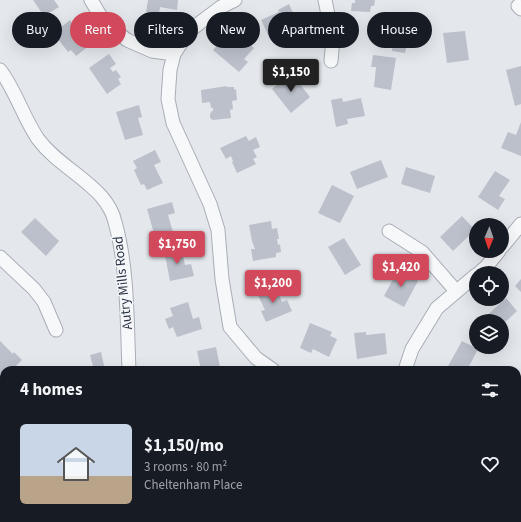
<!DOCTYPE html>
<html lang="en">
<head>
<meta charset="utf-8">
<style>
	body { margin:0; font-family:"Source Sans 3",sans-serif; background:#242831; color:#f1f3f6; height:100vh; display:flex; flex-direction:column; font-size:15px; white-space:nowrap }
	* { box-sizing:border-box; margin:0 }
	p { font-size:13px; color:#9ea1a6 }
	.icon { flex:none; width:22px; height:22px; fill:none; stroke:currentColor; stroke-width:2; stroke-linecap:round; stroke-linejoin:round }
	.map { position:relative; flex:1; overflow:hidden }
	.drawer { position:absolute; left:0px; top:366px; width:521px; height:156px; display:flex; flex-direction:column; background:#171b24; border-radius:12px 12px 0 0; box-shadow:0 4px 16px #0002 }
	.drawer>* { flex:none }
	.guide { position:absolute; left:12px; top:12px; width:497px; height:36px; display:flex; gap:8px }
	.needle { width:26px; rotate:182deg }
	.fabs { position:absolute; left:469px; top:218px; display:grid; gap:8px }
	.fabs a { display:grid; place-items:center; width:40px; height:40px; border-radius:50%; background:#171b24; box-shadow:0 4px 16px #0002; font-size:20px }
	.price { position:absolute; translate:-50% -34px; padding:0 9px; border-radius:4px; background:#d1495b; color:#fff; font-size:13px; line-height:26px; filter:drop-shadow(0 1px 2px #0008) }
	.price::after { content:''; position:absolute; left:50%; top:24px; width:12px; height:9px; margin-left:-6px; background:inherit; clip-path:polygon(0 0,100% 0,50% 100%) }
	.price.on { background:#222; color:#fff }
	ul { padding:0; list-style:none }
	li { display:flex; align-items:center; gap:12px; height:100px; padding:0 20px }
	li+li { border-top:1px solid #363941 }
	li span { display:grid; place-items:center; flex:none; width:112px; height:80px; border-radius:6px; color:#555 }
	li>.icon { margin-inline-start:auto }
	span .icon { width:48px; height:48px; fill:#fffc; stroke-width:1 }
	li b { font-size:17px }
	h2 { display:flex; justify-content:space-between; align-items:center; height:48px; padding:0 20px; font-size:17px }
	.tag { padding:0 14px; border-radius:18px; background:#171b24; box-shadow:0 4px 16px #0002; font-size:14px; line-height:36px }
	.tag.on { background:#d1495b; color:#fff }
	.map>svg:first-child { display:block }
</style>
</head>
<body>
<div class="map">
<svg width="521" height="522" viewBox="0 0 521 522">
	<rect width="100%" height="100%" fill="#e4e7ec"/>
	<path fill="#bbc0ca" d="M33,0H54L59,7L44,16Z
		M148,0H178L177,10L160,7L159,14L146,12Z
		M355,0H375L374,6H371L370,12L351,11L352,3H355Z
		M289,4L299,26L293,29L294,31L290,33L291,36L279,42L276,36L270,39L261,20L279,12L278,10Z
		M70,20L90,45L76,56L71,50L68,52L58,39L59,37L55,32Z
		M465,31L469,60L447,63L443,33Z
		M239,35L254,48L244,59L248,62L239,72L213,50L221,41L227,46Z
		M393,42L407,44L405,53L392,51Z
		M109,54L116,64L110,68L113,72L116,70L121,77L118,79L121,84L107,94L89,68Z
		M373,55L396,58L391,90L374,87L376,67H371Z
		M521,66V104L515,106L506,70Z
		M291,73L310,97L291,113L272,89Z
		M227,86V87H234V90L236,89L237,100L232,101L233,109L230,110L231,118L213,120L210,118V114L212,111H213V108H211L210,102L202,103L201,90Z
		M342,98L343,102L361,98L365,116L347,119L348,124L336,127L331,100Z
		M139,105L142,117L138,118L143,135L125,140L116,112Z
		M521,122V156L501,148L508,132L516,135Z
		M246,136L249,141L256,137L260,147L253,150L257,157L253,159L256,164L237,173L232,162L233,161L231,156L226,159L220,148Z
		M155,150L161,162L154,165L163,183L147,190L144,184L141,185L134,170L137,168L133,161Z
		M381,160L388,177L357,189L350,172Z
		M406,167L435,176L430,193L401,184Z
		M495,171L510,180L499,196L505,199L498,210L478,197Z
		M332,185L354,196L340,223L318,213Z
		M172,202L175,213L168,215L173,232L155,237L147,209Z
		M462,216L475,230L453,251L440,237Z
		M35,218L59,241L46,256L21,232Z
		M271,221L272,229L277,228L279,239H277L278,245L280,244L281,252L276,253V257L253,261L251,249H255L252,241L249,225Z
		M344,238L361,265L345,275L328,247Z
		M181,246L185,265L191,264L194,276L170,281L164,250Z
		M398,270L418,281L404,307L384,296Z
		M521,279V292L515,286Z
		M275,285L282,302L287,300L292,311L266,322L261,311L265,310L257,293Z
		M506,298L517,311L502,325V321H483L482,320Z
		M188,302L193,319L199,317L202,329L177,337L173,327L169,329L165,319L173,316L170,308Z
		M310,323L332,332L330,336L337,339L329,357L313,349L311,353L300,348Z
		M366,332V335L385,333L387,354L357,359L354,333Z
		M0,341L13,354L14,352L22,360L15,367L19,370H4V381H1L0,373Z
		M462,341L478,349L467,370H451L447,368Z
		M216,347L220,367L226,366L227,370H201L197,351Z
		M101,352L105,370H94L90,355Z
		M517,401L521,403V435L517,433Z
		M517,510H521V522H493V518H517Z
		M314,518H341L337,522H310Z
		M424,518H445L444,522H423Z"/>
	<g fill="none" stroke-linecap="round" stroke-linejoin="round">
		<defs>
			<path id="minor" d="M91,0L104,22L127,40L152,51L174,54
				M235,0L221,7L189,31L174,54L170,70L168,99L173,123L210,204L218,230L222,279L230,327L256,358L273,370
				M325,0L333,39L331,61
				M518,6L521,9
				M0,70C16,91 23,117 38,139C55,162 82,175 101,196C107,203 113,213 115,222C128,268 127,323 129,370
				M389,231L422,252L456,291
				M502,247L521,224
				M0,257L34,289L44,302L56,330
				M479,273L486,267L499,251
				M405,370L412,349L437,308L476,275
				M0,428L4,432
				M96,518L100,522
				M134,518V522
				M384,522L386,518"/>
		</defs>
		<use href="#minor" stroke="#a9aeb7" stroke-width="15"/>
		<use href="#minor" stroke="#f7f8fa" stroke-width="13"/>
	</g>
	<g text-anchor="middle" stroke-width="3" stroke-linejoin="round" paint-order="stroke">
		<g font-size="14" fill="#2b3445" stroke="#f4f6f9">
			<text transform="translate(122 283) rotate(-96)" y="5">Autry Mills Road</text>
		</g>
	</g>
</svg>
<div class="fabs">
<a><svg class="needle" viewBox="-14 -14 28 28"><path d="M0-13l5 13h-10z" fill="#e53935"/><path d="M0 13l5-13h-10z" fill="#9ea1a6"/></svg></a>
<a><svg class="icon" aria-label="locate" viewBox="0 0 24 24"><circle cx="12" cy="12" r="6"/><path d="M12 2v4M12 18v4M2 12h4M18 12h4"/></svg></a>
<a><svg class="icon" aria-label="layers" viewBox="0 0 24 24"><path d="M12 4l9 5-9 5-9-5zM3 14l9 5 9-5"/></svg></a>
</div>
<b class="price on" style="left:291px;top:93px">$1,150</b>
<b class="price" style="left:177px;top:265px">$1,750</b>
<b class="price" style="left:401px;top:288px">$1,420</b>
<b class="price" style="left:273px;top:304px">$1,200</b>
<div class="guide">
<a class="tag">Buy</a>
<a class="tag on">Rent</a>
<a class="tag">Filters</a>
<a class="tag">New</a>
<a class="tag">Apartment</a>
<a class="tag">House</a>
</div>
<section class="drawer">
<h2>4 homes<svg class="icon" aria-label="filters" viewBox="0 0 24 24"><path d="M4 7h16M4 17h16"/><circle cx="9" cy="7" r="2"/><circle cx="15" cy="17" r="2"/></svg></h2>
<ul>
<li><span style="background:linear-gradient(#c9d6e8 65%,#b9a48a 0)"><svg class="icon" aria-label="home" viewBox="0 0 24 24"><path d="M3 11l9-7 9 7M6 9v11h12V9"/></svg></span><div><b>$1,150/mo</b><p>3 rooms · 80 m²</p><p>Cheltenham Place</p></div><svg class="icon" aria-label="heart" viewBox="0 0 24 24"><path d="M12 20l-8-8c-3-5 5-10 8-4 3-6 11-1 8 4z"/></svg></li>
</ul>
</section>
</div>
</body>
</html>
